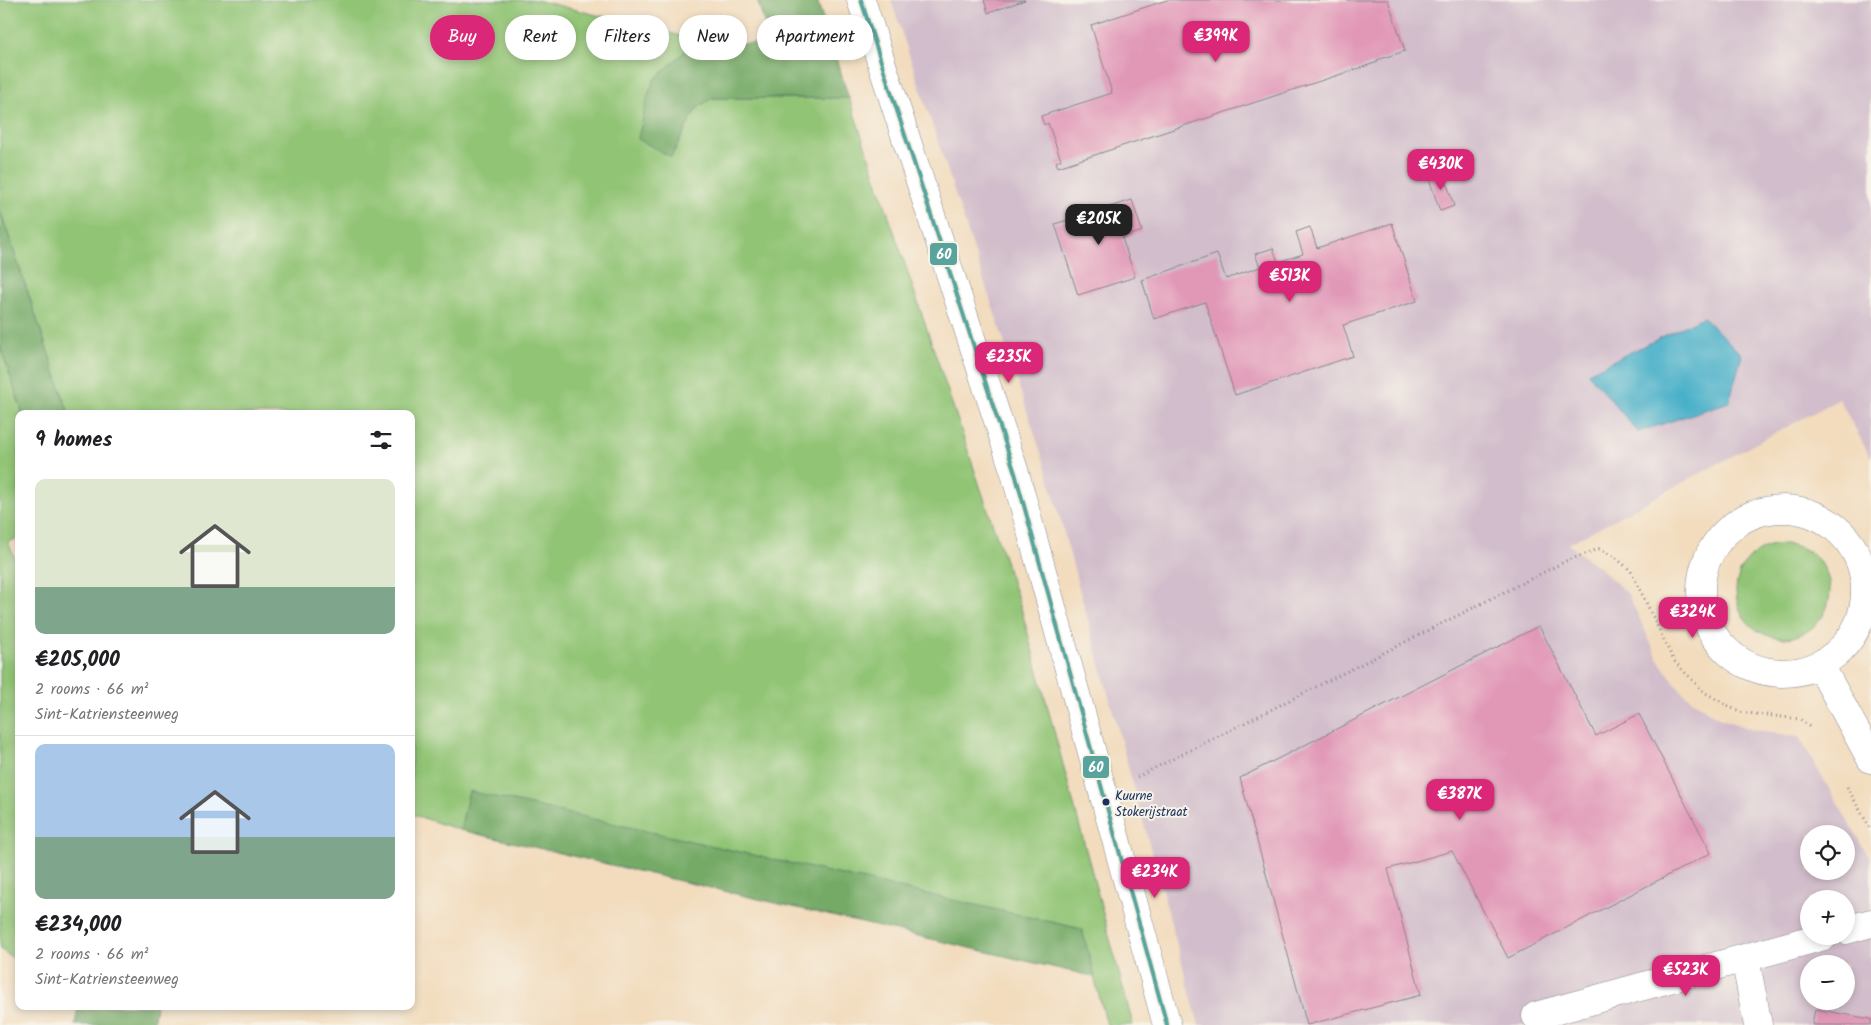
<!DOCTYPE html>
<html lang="en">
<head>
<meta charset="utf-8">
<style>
	body { margin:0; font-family:Kalam,sans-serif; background:#f2f2f2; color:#202124; height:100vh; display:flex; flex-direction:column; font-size:19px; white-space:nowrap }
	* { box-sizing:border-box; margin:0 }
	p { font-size:16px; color:#757577 }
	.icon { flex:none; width:28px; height:28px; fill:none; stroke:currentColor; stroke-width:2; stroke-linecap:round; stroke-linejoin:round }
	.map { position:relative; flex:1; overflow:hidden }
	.side { position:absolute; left:15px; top:410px; width:400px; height:600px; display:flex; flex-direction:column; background:#fff; border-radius:10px; box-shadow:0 2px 8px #0003 }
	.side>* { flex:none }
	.hud { position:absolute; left:430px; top:15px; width:475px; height:45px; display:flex; gap:10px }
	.controls { position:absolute; left:1800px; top:825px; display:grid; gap:10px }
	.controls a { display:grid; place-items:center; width:55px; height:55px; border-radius:50%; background:#fff; box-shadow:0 2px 8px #0003; font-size:25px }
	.price { position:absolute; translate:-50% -42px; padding:0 11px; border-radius:10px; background:#db2777; color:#fff; font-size:16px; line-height:32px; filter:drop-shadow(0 1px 2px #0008) }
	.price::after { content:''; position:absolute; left:50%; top:30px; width:15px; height:11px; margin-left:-8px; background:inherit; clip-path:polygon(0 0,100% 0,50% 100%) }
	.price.selected { background:#222; color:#fff }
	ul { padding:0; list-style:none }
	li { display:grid; align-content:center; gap:10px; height:265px; padding:0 20px }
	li+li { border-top:1px solid #e0e0e0 }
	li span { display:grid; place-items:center; height:155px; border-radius:10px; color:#555 }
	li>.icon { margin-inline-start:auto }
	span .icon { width:90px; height:90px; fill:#fffc; stroke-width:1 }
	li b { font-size:21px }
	h2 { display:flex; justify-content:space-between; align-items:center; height:60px; padding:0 20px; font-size:21px }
	.tag { padding:0 18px; border-radius:22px; background:#fff; box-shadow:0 2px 8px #0003; font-size:18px; line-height:45px }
	.tag.selected { background:#db2777; color:#fff }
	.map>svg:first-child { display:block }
</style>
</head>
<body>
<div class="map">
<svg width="1871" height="1025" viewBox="0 0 1871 1025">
	<rect width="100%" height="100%" fill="#f7f3e8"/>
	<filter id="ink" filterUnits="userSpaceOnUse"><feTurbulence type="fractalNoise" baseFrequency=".02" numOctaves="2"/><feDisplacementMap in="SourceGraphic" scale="10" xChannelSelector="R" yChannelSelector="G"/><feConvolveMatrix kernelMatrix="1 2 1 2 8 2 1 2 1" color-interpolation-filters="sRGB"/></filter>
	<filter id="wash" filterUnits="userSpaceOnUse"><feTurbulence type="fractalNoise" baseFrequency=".0096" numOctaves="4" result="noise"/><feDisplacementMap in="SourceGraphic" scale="20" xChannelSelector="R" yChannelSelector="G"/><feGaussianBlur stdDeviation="1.12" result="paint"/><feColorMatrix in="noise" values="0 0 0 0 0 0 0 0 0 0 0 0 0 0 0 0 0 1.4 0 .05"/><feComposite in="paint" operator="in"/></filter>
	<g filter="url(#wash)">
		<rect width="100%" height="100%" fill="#f2dcbd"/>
		<path fill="#d1bdcb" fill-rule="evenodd" d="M891,0H1871V458L1839,399L1568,544L1601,569L1628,594L1660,663L1684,694L1716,717L1750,729L1799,737L1871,861V1025H1199L1047,471ZM1809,834H1846V871H1809ZM1809,899H1846V936H1809ZM1809,964H1846V1001H1809Z"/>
		<path fill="#91c475" stroke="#567a6a" d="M0,0H537L697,40L654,80L671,157L696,109L712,98H849L1021,608L1133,1025H1107L1081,929L469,792L460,830L411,814V414H69L0,210Z
			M0,346L23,414H19V538L8,542L19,568V962L0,949Z
			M1736 591a47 47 0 1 1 94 0a47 47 0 1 1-94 0Z"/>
		<path fill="#74aa66" stroke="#486c62" d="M757,0H817L849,98H712L696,109L671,157L638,139L648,95L654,80L697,40L716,44L771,43Z
			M0,210L69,414H23L0,346Z
			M469,791L1082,929L1095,977L460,830Z
			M78,1006H156L153,1025H75Z"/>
		<path fill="#4ab0c9" stroke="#327094" d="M1703,317L1742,355L1729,402L1638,432L1588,373Z"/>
		<g id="blocks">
			<path fill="#e198b7" d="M984,0H1025L988,13Z
				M1167,0H1388L1405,51L1377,60L1378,62L1058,167L1056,162L1061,160L1048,123L1044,125L1041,116L1112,93L1091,25Z
				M1443,171L1454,206L1440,211L1428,176Z
				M1132,200L1142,231L1122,238L1135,277L1078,295L1055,224Z
				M1392,223L1417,301L1343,325L1353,356L1235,395L1205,302L1154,319L1142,280L1217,254L1226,279L1260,267L1255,254L1273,248L1278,262L1303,254L1296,232L1310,227L1317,248Z
				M1539,626L1596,736L1639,714L1711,853L1508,958L1452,851L1388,869L1421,995L1307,1025L1240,778Z
				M1815,1009L1871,1019V1025H1812Z"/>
		</g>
	</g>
	<g filter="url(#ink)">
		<use href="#blocks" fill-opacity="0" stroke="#86868e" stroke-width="1"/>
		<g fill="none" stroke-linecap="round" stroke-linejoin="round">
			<defs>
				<path id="minor" d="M861,0L1015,473L1167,1025
					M1701 591a82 82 0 1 1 164 0a82 82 0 1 1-164 0Z
					M1820,665L1871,759
					M1846,930L1871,923
					M1745,958L1758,1025
					M1536,1016L1824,936"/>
			</defs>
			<use href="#minor" stroke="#86868e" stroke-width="29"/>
			<path stroke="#86868e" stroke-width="3" stroke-dasharray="1 4" stroke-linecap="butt" d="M1137,777L1566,561L1599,549L1615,557L1631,571L1674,661L1704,692L1739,712L1800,719L1812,729
				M1847,787L1871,830"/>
			<use href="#minor" stroke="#fff" stroke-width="28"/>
			<defs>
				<path id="bus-1" d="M861,0L1015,473L1167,1025"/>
			</defs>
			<use href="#bus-1" stroke="#f7f3e8" stroke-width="8"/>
			<use href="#bus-1" stroke="#59a39c" stroke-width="4"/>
		</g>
	</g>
	<circle fill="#1b2f5e" stroke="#f7f3e8" stroke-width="2" cx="1106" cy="802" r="4.5"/>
	<g text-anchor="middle" stroke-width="4" stroke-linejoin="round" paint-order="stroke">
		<g font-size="13" fill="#1b2f5e" stroke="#f7f3e8" text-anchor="start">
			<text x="1115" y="800">Kuurne<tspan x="1115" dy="16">Stokerijstraat</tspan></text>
		</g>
	</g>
	<g stroke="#f7f3e8" stroke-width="2">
		<rect x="929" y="242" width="29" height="24" rx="5" fill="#59a39c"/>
		<rect x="1082" y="755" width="28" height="24" rx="5" fill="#59a39c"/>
	</g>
	<g font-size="14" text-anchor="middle" font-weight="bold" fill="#fff">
		<text x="944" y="259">60</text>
		<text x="1096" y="772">60</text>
	</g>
</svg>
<div class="controls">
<a><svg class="icon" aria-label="locate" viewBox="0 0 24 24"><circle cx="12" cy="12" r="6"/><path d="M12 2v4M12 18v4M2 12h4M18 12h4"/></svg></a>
<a>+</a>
<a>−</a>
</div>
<b class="price" style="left:1216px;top:63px">€399K</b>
<b class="price" style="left:1441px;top:191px">€430K</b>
<b class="price selected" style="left:1099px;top:246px">€205K</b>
<b class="price" style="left:1290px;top:303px">€513K</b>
<b class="price" style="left:1009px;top:384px">€235K</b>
<b class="price" style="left:1693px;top:639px">€324K</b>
<b class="price" style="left:1460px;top:821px">€387K</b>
<b class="price" style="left:1155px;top:899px">€234K</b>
<b class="price" style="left:1686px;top:997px">€523K</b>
<div class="hud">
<a class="tag selected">Buy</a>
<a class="tag">Rent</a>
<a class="tag">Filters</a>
<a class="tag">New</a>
<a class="tag">Apartment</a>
</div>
<section class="side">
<h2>9 homes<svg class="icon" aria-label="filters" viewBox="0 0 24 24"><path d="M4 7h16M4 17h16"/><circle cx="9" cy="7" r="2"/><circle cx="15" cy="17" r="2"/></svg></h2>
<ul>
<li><span style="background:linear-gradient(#dfe7d0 70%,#7fa58c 0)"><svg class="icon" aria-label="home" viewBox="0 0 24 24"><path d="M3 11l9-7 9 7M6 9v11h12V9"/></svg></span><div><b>€205,000</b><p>2 rooms · 66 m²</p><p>Sint-Katriensteenweg</p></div></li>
<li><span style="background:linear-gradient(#a9c7e8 60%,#7fa58c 0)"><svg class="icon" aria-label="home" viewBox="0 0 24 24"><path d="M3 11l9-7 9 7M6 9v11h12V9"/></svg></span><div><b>€234,000</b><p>2 rooms · 66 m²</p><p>Sint-Katriensteenweg</p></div></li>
</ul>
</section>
</div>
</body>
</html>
